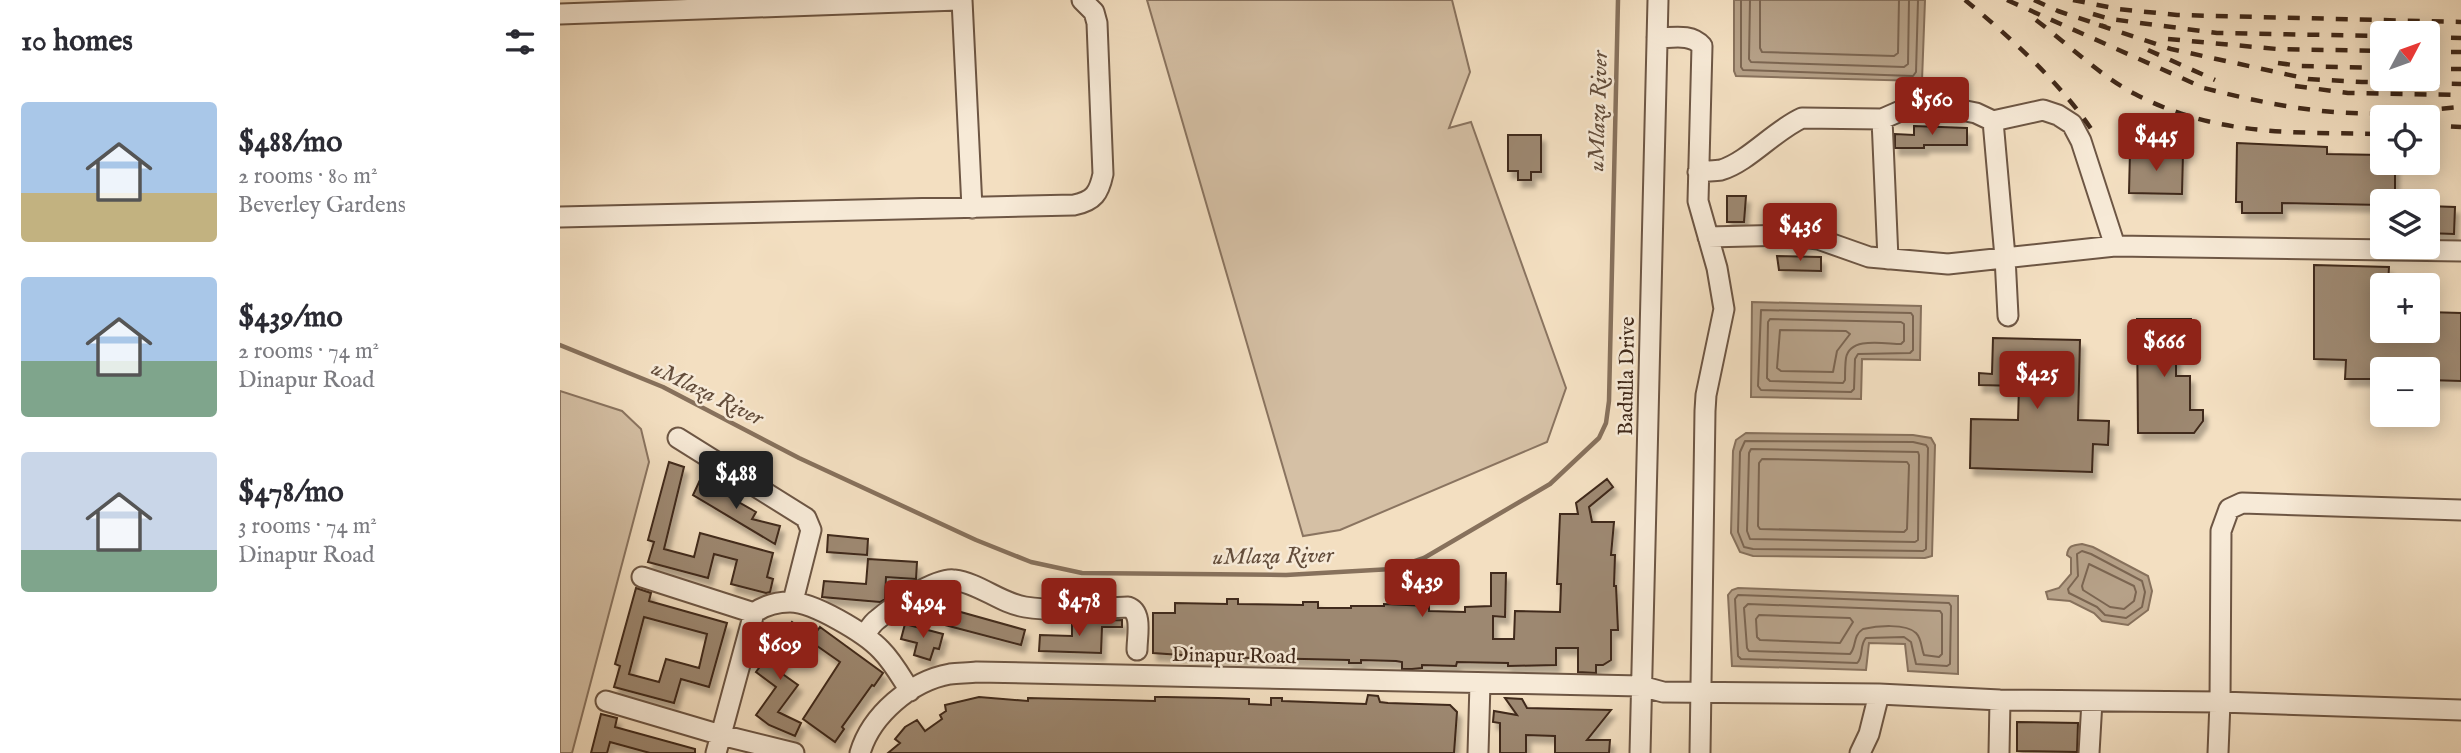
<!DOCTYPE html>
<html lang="en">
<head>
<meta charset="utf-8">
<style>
	body { margin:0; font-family:"IM FELL English",serif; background:#f2f2f3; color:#2b2b33; height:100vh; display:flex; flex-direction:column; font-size:26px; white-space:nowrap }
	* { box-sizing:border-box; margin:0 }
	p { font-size:23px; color:#7c7c81 }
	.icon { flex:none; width:38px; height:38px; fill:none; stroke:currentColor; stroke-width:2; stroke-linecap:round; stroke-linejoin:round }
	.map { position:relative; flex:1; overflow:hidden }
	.sheet { display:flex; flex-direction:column; background:#fff; width:560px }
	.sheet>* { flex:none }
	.needle { width:46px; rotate:49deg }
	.tools { position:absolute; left:1810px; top:21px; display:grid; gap:14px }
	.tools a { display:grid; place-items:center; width:70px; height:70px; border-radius:7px; background:#fff; box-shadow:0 4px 18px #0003; font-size:35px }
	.price { position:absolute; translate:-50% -60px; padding:0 16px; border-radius:7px; background:#8f2418; color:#fff; font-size:23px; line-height:46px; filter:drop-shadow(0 2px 4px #0008) }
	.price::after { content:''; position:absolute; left:50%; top:42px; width:21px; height:16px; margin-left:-10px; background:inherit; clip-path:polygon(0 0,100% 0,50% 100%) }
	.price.active { background:#222; color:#fff }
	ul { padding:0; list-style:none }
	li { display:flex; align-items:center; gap:21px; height:175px; padding:0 21px }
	li span { display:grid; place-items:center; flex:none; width:196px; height:140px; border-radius:7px; color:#555 }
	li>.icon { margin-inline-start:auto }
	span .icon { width:84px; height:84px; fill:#fffc; stroke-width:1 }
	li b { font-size:30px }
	h2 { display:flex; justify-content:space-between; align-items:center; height:84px; padding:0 21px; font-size:30px }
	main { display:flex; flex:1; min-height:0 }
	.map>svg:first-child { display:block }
</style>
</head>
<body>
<main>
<section class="sheet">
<h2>10 homes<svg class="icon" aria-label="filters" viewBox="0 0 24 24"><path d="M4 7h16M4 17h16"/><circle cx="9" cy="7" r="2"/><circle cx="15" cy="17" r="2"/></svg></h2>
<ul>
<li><span style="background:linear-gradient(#a9c7e8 65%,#c2b280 0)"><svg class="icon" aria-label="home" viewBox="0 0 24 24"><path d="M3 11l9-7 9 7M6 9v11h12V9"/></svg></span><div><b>$488/mo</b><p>2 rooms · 80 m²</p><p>Beverley Gardens</p></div></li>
<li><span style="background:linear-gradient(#a9c7e8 60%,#7fa58c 0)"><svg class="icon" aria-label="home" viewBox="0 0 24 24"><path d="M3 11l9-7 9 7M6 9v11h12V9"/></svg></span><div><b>$439/mo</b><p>2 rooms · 74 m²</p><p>Dinapur Road</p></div></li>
<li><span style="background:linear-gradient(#c9d6e8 70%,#7fa58c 0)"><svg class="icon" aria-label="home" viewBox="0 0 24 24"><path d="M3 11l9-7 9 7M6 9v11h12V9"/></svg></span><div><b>$478/mo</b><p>3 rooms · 74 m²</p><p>Dinapur Road</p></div></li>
</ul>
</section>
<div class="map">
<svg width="1901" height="753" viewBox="0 0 1901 753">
	<defs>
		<filter id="shadow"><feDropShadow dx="4" dy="7" stdDeviation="2" flood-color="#0004"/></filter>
	</defs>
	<rect width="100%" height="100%" fill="#f3dfc1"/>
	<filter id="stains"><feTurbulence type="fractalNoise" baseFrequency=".00286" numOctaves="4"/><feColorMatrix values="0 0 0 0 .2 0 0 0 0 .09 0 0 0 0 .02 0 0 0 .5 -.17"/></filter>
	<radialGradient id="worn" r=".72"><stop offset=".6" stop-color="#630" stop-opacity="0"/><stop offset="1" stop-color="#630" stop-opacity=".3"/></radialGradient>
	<path fill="#d5c0a5" stroke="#8a7460" stroke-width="2" d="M587,0H892L910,72L889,128L911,122L1006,388L987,442L780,530L743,536Z
		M0,391L62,411L81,429L89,462L12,753H0Z"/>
	<path fill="#b6a188" stroke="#87715c" stroke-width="2" d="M1174,0H1365L1362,81L1176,76L1174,71Z
		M1192,302L1361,306L1360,360L1302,359L1301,399L1191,397Z
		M1186,433L1353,435L1371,438L1375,445L1372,556L1365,558L1193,556L1180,552L1171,533L1173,451L1176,440Z
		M1522,544L1533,547L1588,576L1592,591L1588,610L1568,625L1542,621L1534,613L1510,601L1488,599L1486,592L1499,588L1511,574V558L1507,555C1508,545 1514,545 1522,544Z
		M1178,588L1398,596V674L1348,671L1345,644L1309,643L1306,670L1172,666L1168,595L1172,590Z"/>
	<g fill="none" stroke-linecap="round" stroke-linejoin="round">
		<path stroke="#7b6551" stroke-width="2" d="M1181,0V67L1183,70L1353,76L1356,72L1358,0
			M1190,0L1189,59L1191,62L1344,67L1348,64L1349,0
			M1200,0V48L1202,52L1334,56L1338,53L1339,0
			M1201,310L1351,313L1353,316V350L1350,353L1298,354L1295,359L1294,389L1291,392L1201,390L1198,386Z
			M1210,319L1341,322L1344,324V341L1341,344C1325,344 1290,336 1286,358C1285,365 1285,373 1285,380L1283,383L1210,381L1207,378L1208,322Z
			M1220,330L1286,331L1290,334L1277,351L1273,372L1221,371L1217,368Z
			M1185,441L1353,442L1366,445L1368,448L1366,549L1363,551L1193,549L1184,547L1178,532L1180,452Z
			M1191,449L1358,452L1359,455L1358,540L1355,542L1190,539L1187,531L1189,453Z
			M1202,459L1347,462L1349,465L1347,529L1344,532L1200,529L1198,526L1199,463Z
			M1522,551L1531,554L1582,581L1585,592L1582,607L1566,618L1545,615L1537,607L1509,593L1508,589L1518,576L1517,554Z
			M1529,564L1574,586L1576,592L1574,601L1564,609L1550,607L1523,590L1522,586Z
			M1178,595L1389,603L1391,606L1390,664L1387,666L1356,664L1351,642L1344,637L1306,638C1299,645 1304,657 1297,663L1181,659L1178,656L1175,599Z
			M1188,604L1380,611L1382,614V654L1379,657L1364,655C1361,648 1362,639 1356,633C1346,623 1316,626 1303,629C1292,636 1297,647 1290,654L1189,651L1187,648L1184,608Z
			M1199,615L1290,618L1293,622L1280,643L1200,640L1197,637L1196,619Z"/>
		<path stroke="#87715c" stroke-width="4.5" d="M0,345L103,387L239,458L416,540L471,562L522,573L726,575L832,569L864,558L990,484L1039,438L1046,423L1049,401L1058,0"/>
	</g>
	<path fill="#9d8871" stroke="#40291a" stroke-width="2" fill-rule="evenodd" filter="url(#shadow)" d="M1354,126L1407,128V145H1364V148H1335V134L1354,135Z
		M948,135H981V172H971V180H958V171H948Z
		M1677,143L1767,147V154L1822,155V163H1835V201H1822V205L1722,203V213H1682V202H1676Z
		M1570,151L1623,153L1622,194L1569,193Z
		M1167,196H1186L1184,222H1167Z
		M1867,206L1895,207L1894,234L1867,233Z
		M1217,256L1261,257V271L1219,270Z
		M1754,265L1829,267L1828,285H1822V295H1815V311H1822V331H1867V312L1901,313V381L1867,380V369H1822V379H1785L1786,360L1754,359Z
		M1577,319H1631V344H1616V376H1630V410H1643V421L1634,433H1578Z
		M1433,338L1520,340L1518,420L1549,421L1548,445L1533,444L1532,472L1410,468L1411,419L1458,420L1459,386L1419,385V373L1432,374Z
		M109,462L124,467L104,549L134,557L140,533L213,553L207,577L213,579L210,592L206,593L171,584L177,560L154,554L148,578L88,562L94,542L88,540Z
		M1047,479L1053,487L1029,507L1032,522H1054L1051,555H1055L1054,586H1056L1058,630H1051V660L1043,665H1036V673L1018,672V648H996V665L948,666V663L897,662L896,666L862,665V668L852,669H842V662L836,661L801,660V663H789V660L650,657L593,653V613H615V603L667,604V599H678V604L743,605V602H758V608H791V606H824V604L869,606V611L905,612V607L931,606V573H946L945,617L933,616V639H954L955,611L1000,612L1001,584H997L1000,514H1018L1016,503Z
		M140,480L196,512L192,519L220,526L215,544L133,495Z
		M268,535L308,539L307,555L267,552Z
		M308,559L357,562L356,579L326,577L325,599L320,602L262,597L264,581L306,584Z
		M76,588L91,593L89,601L167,623L149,687L121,679L114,703L54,687L60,666L55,664ZM84,617L147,634L139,668L106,659L99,682L69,674Z
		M390,609L465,630L461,645L385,625Z
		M562,620V627H542L541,653L479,651L480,635L512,636V622Z
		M232,622L245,631L217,670L238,685L218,712L241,723L235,736L209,725L196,715L216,687L196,672Z
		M345,624L383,634L379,649L374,648L370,660L354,655L357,643L341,639Z
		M260,627L323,673L314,686L312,685L282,727L284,729L275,742L243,719L280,662L250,641Z
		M808,695L818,696L820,702L828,703L890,705L897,712L894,753H328L340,743L335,739L345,727L357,720L365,731L382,719L380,715L386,711L385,705L419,697L468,701V698L595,701V697H605L658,698L689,699V704L711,705V698H722V701L806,704Z
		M945,698L962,699L967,708L1051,710L1027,740H1050L1049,753H995V736L966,735V753H940V723L933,722L934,711L957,715Z
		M41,714L57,718L55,727L135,749V753H90L50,742L47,753H31Z
		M1457,722L1518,723L1517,752L1457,751Z"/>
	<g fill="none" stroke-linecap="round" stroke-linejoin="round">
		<defs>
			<path id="minor" d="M402,0L412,208
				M0,14L398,0
				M1097,38C1112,38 1131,33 1142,46L1138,201L1157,268L1164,309L1146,395L1145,411L1140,753
				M1322,119L1328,259
				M1433,121L1483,110L1498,115L1512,124L1521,141L1555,246
				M1138,172C1145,171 1154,171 1161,170C1188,162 1215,130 1242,118L1322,119L1345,109H1356L1401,110L1416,113L1433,121L1445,257L1448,316
				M0,217L514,205C534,201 539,193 543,174L537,23L534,12L522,0
				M1148,237L1225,235L1258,239L1309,257L1388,264L1555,246L1901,251
				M118,438L246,518L251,530L233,601
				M82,577L194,613
				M305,635C309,629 312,623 318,619C332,607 377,577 394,580C419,583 440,603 465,607C498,612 534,608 568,607C583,612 577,636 577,650
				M46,701L161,735L234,753
				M156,753L194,613C205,605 216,602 230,602C253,602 305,633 321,650C333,662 341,677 350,691
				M300,753C311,715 351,681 390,674C399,673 409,673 417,672L1081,686L1103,692L1319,694L1440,700L1660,702L1661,531L1669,509L1682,503L1901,510
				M918,753L920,683
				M1080,753L1098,0
				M1300,753L1309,734L1319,694
				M1439,753L1440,700
				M1529,753L1532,701
				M1658,753L1660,702L1901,710"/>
		</defs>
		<use href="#minor" stroke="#6d5644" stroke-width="23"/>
		<use href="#minor" stroke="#f7ead7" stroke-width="19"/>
		<path stroke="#40291a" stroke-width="4.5" stroke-dasharray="12 12" stroke-linecap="butt" d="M1405,0C1449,36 1505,87 1535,135
			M1447,0L1644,88C1702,103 1765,116 1825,113C1851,112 1876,109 1901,107
			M1474,0L1498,11L1546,27
			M1513,0L1558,9L1617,15L1901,22
			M1533,14L1550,19L1657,33L1822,36
			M1476,20C1509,45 1539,75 1575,94C1657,137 1733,132 1822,134
			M1539,25L1611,49L1748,79L1802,82L1901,84
			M1867,37L1901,38
			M1608,39L1717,49L1822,51
			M1588,50L1655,80
			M1867,52H1901
			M1718,63L1740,66L1822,68
			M1867,69H1901
			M1735,86L1788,93L1901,95
			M1867,125L1901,127"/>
	</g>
	<g text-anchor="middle" stroke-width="5" stroke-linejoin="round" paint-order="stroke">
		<g font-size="21" fill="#40291a" stroke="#f7ead7">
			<text transform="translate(1066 376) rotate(-89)" y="7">Badulla Drive</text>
			<text transform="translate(674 655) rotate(1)" y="7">Dinapur Road</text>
		</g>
		<g font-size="23" font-style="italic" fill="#634d3b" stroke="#f7ead7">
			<text transform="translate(1037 111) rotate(-88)" y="8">uMlaza River</text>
			<text transform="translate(148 392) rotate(26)" y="8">uMlaza River</text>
			<text transform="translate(713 555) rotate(-1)" y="8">uMlaza River</text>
		</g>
	</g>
	<rect width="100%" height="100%" filter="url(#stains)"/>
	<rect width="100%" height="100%" fill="url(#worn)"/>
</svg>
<div class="tools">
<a><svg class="needle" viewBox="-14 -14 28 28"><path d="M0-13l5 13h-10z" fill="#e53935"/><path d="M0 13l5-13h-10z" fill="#7c7c81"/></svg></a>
<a><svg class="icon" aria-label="locate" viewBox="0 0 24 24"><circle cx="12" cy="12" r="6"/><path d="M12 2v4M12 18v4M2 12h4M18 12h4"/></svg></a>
<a><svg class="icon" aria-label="layers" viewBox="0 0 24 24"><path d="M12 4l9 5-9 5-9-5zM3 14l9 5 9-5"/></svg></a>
<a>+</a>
<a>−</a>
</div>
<b class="price" style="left:1372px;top:137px">$560</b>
<b class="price" style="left:1596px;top:173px">$445</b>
<b class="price" style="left:1240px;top:263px">$436</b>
<b class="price" style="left:1604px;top:379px">$666</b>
<b class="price" style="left:1477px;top:411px">$425</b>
<b class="price active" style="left:176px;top:511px">$488</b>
<b class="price" style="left:862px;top:619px">$439</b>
<b class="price" style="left:519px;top:638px">$478</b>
<b class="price" style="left:363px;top:640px">$494</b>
<b class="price" style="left:220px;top:682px">$609</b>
</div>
</main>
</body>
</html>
